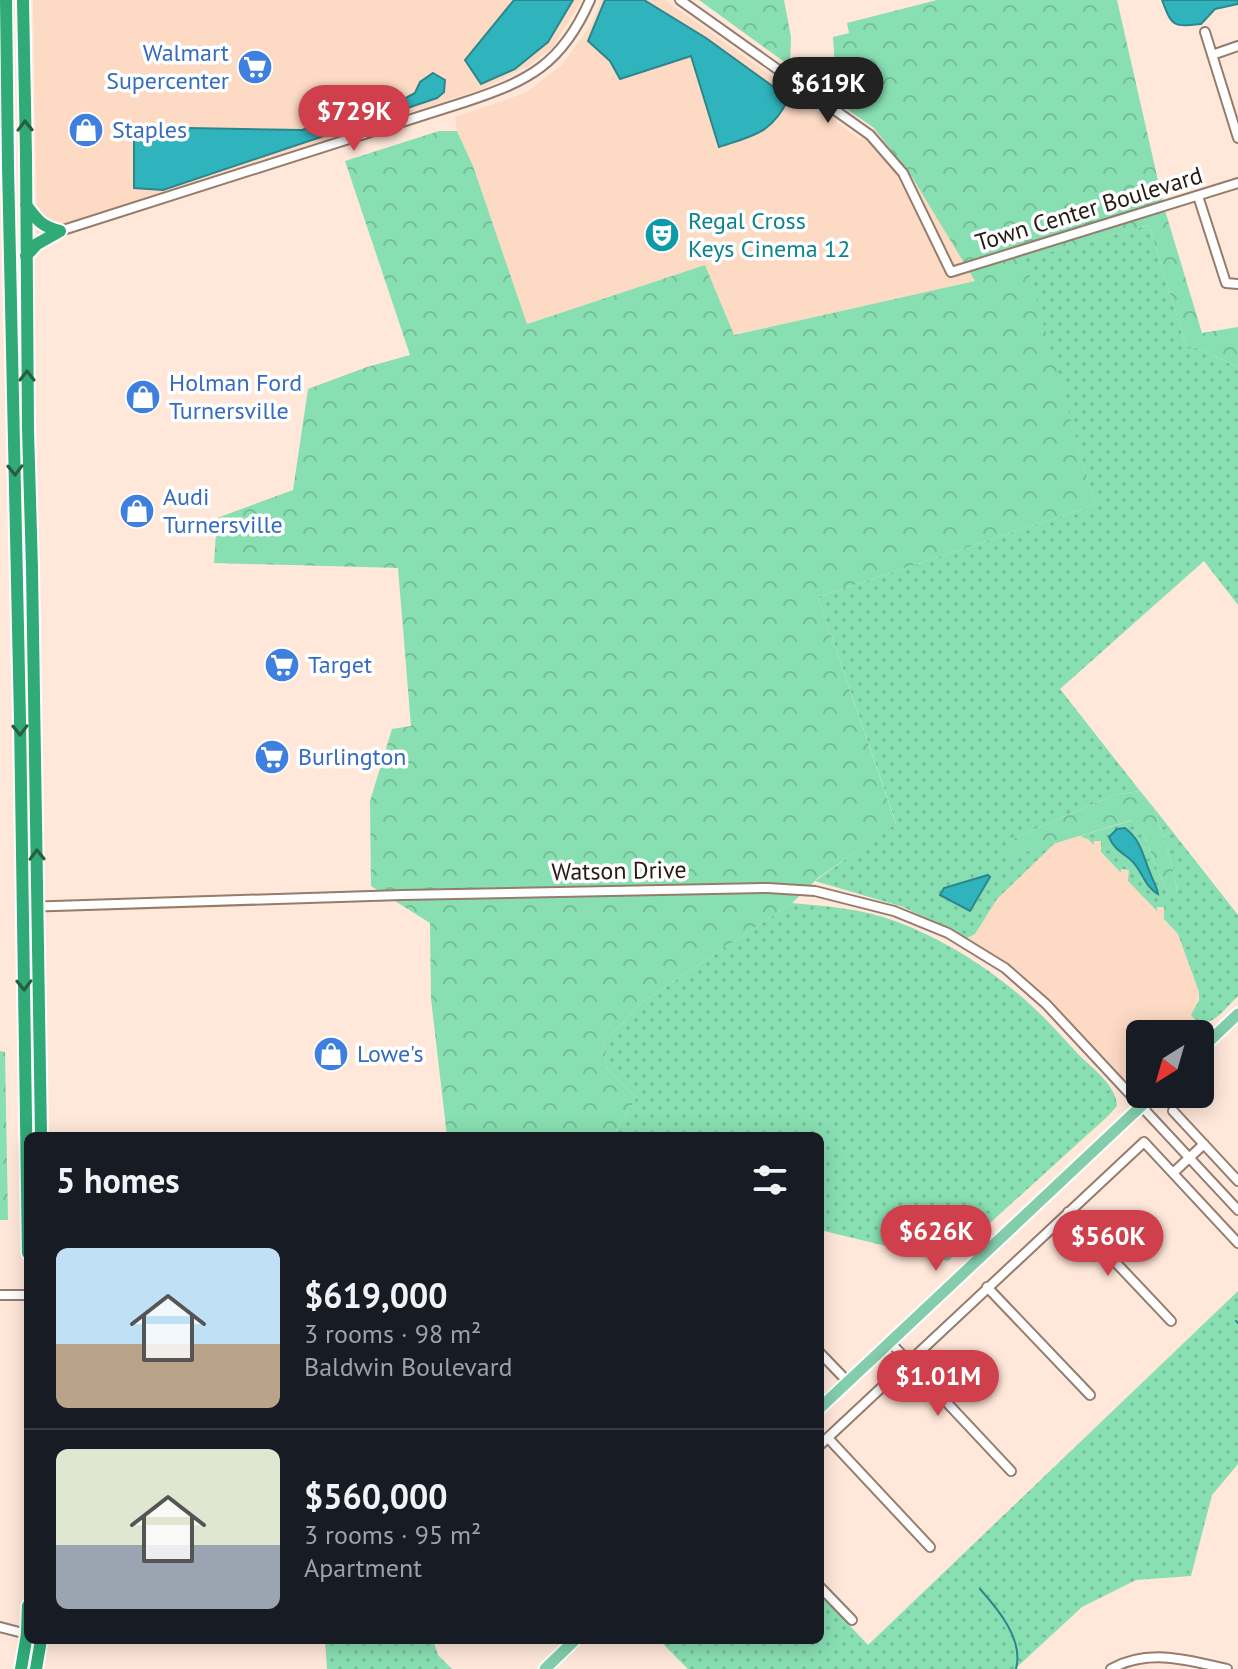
<!DOCTYPE html>
<html lang="en">
<head>
<meta charset="utf-8">
<style>
	body { margin:0; font-family:"PT Sans",sans-serif; background:#242831; color:#f1f3f6; height:100vh; display:flex; flex-direction:column; font-size:30px; white-space:nowrap }
	* { box-sizing:border-box; margin:0 }
	p { font-size:26px; color:#9ea1a6 }
	.icon { flex:none; width:44px; height:44px; fill:none; stroke:currentColor; stroke-width:2; stroke-linecap:round; stroke-linejoin:round }
	.map { position:relative; flex:1; overflow:hidden }
	.details { position:absolute; left:24px; top:1132px; width:800px; height:512px; display:flex; flex-direction:column; background:#171b24; border-radius:12px; box-shadow:0 4px 20px #0003 }
	.details>* { flex:none }
	.needle { width:52px; rotate:217deg }
	.tools { position:absolute; left:1126px; top:1020px; display:grid; gap:16px }
	.tools a { display:grid; place-items:center; width:88px; height:88px; border-radius:12px; background:#171b24; box-shadow:0 4px 20px #0003; font-size:40px }
	.price { position:absolute; translate:-50% -68px; padding:0 18px; border-radius:28px; background:#d0404c; color:#fff; font-size:26px; line-height:52px; filter:drop-shadow(0 2px 4px #0008) }
	.price::after { content:''; position:absolute; left:50%; top:48px; width:24px; height:18px; margin-left:-12px; background:inherit; clip-path:polygon(0 0,100% 0,50% 100%) }
	.price.active { background:#222; color:#fff }
	ul { padding:0; list-style:none }
	li { display:flex; align-items:center; gap:24px; height:200px; padding:0 32px }
	li+li { border-top:2px solid #363941 }
	li span { display:grid; place-items:center; flex:none; width:224px; height:160px; border-radius:12px; color:#555 }
	li>.icon { margin-inline-start:auto }
	span .icon { width:96px; height:96px; fill:#fffc; stroke-width:1 }
	li b { font-size:34px }
	h2 { display:flex; justify-content:space-between; align-items:center; height:96px; padding:0 32px; font-size:34px }
	.map>svg:first-child { display:block }
</style>
</head>
<body>
<div class="map">
<svg width="1238" height="1669" viewBox="0 0 1238 1669">
	<defs>
		<pattern id="green-dots" width="8" height="8" patternUnits="userSpaceOnUse" patternTransform="scale(2)"><rect width="8" height="8" fill="#88dfb2"/><path d="M2 2h.1M6 6h.1" fill="none" stroke="#75bf98" stroke-width="1.8" stroke-linecap="round"/></pattern>
		<pattern id="forest-crowns" width="20" height="18" patternUnits="userSpaceOnUse" patternTransform="scale(2)"><rect width="20" height="18" fill="#88dfb2"/><path d="M2 6a3 3 0 1 1 6 0M12 15a3 3 0 1 1 6 0" fill="none" stroke="#75bf98"/></pattern>
	</defs>
	<rect width="100%" height="100%" fill="#ffe8da"/>
	<path fill="#fddac4" d="M33,0H582L553,47L527,67L482,89L143,199L37,238Z
		M601,0H665L860,139L874,128L912,177L976,281L733,335L705,265L526,324L473,166L457,131L455,117L525,93L562,65L592,23Z
		M1080,836L1089,840L1102,841L1101,853L1120,872L1121,869L1129,870L1157,907H1164V919L1178,934L1199,992L1196,1005L1203,1024L1210,1023L1193,1034H1140V1081L1138,1082L1124,1080L1039,991L1004,962L967,938L975,934L996,899L1055,843Z"/>
	<path fill="url(#green-dots)" d="M1149,225L1187,349L1194,347L1238,367V605L1204,561L1060,689L1140,791L1114,795L1010,840L1002,849V855L1007,857L1055,843L997,899L975,934L967,938L903,907L815,881L896,823L818,597L1095,505L1024,259Z
		M1154,808L1238,915V996C1225,1008 1207,1036 1191,1015L1199,1000V992L1178,934L1164,919V907H1157V911L1128,881L1129,870L1121,869V873L1101,852V841H1094V845L1089,840L1080,836L1133,820L1145,838L1168,895L1177,890L1172,865Z
		M792,903C826,906 863,909 895,921C946,940 996,972 1035,1009C1050,1023 1064,1039 1078,1054C1092,1068 1117,1086 1117,1106L1108,1116L948,1261L820,1230V1136H613L636,1098L608,1070L603,1044L641,1003Z
		M1238,1291V1464L1212,1495L1191,1576L1136,1580L1082,1607L1015,1669H688L661,1642L664,1640H820V1594L868,1645Z
		M325,1640H433L438,1655L452,1669H327Z"/>
	<path fill="url(#forest-crowns)" d="M699,0H784L791,37L790,66Z
		M937,0H1117L1164,207L1202,333L1238,327V367L1194,347L1187,349L1149,225L1025,259L1095,505L818,597L896,824L818,878L792,903L641,1003L603,1044L608,1070L636,1098L613,1136H447L431,999L430,923L371,886L370,801L392,729L411,726L398,568L214,563L217,518L293,490L308,389L367,367L410,355L345,161L439,131H457L473,166L527,324L705,265L734,335L975,281L912,177L874,128L824,93L835,67L833,37L849,33L847,23Z
		M1140,791L1154,808L1172,865L1177,891L1173,897L1168,895L1145,838L1132,820L1007,858L1001,855L1002,849L1010,840L1114,795Z
		M0,1051L5,1052L8,1220H0Z"/>
	<path fill="#2fb4be" stroke="#2c868b" stroke-width="2" d="M514,0H573L548,42L515,69L481,84L465,60Z
		M605,0H644L706,38L789,98C771,134 755,135 719,147L691,56L620,79L610,61L588,41Z
		M1162,0H1238V4L1215,9L1201,24C1173,27 1172,27 1162,0Z
		M433,73L445,80L444,92L437,98L163,190L134,188V127L302,130L344,117H370L415,93L420,82Z
		M1125,828C1142,841 1143,857 1151,875C1153,881 1157,887 1158,894C1146,888 1143,873 1133,862C1124,853 1114,850 1109,837L1117,829Z
		M988,875L990,877L970,911L940,895L944,888Z"/>
	<g fill="none" stroke-linecap="round" stroke-linejoin="round">
		<path stroke="#2c868b" stroke-width="2" d="M1236,1321L1238,1323
			M980,1589C998,1609 1024,1640 1016,1669"/>
		<defs>
			<path id="minor" d="M680,0L870,135L903,173L951,272L1238,183
				M1205,32L1238,138
				M1212,55L1238,46
				M1198,196L1226,283L1238,284
				M60,231L465,102C529,81 562,64 590,0
				M23,907L402,895L768,888L815,891L894,911L948,933L1005,968L1046,1004L1238,1210
				M1173,1111L1238,1181
				M1173,1173L1204,1144
				M1068,1212L1171,1321
				M987,1287L1090,1395
				M0,1295H28
				M890,1342L1011,1471
				M820,1353L848,1382
				M828,1438L930,1547
				M820,1445L1144,1142L1238,1243
				M820,1587L852,1620
				M0,1627L27,1634
				M1111,1669C1148,1648 1188,1660 1227,1669"/>
			<path id="major" d="M1200,1050L1238,1014
				M820,1408L1154,1094
				M545,1669L575,1640"/>
			<path id="highway" d="M6,0L8,166L20,720L28,1253
				M23,0L26,155L28,429L32,569L41,1136
				M26,205C38,221 41,226 60,231
				M26,256L37,244L60,231
				M21,1669L27,1634L28,1606
				M36,1669L41,1640"/>
		</defs>
		<use href="#minor" stroke="#957c6c" stroke-width="12"/>
		<use href="#major" stroke="#fff" stroke-width="15"/>
		<use href="#highway" stroke="#fff" stroke-width="16"/>
		<use href="#minor" stroke="#fff" stroke-width="8"/>
		<use href="#major" stroke="#83cdad" stroke-width="11"/>
		<use href="#highway" stroke="#30ab77" stroke-width="12"/>
	</g>
	<defs><path id="oneway-chevron" d="M-2-3.5L2.5 0L-2 3.5" fill="none" stroke-width="1.6" stroke-linecap="round" stroke-linejoin="round" transform="scale(2)"/></defs>
	<g stroke="#2a5c41">
		<use href="#oneway-chevron" transform="translate(25 126) rotate(-91)"/>
		<use href="#oneway-chevron" transform="translate(27 376) rotate(-90)"/>
		<use href="#oneway-chevron" transform="translate(15 470) rotate(89)"/>
		<use href="#oneway-chevron" transform="translate(20 730) rotate(89)"/>
		<use href="#oneway-chevron" transform="translate(37 855) rotate(-91)"/>
		<use href="#oneway-chevron" transform="translate(24 985) rotate(89)"/>
	</g>
	<defs>
		<symbol id="supermarket-disc" viewBox="-11 -11 22 22"><circle r="9.5" fill="#3f7fe0" stroke="#fff"/><path d="M-6-5.5h2.5l.6 2H6L4.5 2H-2.5L-4.4-4H-6ZM-1.5 3.2a1.3 1.3 0 1 0 .1 0ZM3 3.2a1.3 1.3 0 1 0 .1 0Z" fill="#fff"/></symbol>
		<symbol id="shop-disc" viewBox="-11 -11 22 22"><circle r="9.5" fill="#3f7fe0" stroke="#fff"/><path d="M-5-2.5h2.3a2.7 3.5 0 0 1 5.4 0H5L5.5 6h-11ZM-1.5-2.5h3a1.5 2.3 0 0 0-3 0Z" fill="#fff"/></symbol>
		<symbol id="theatre-disc" viewBox="-11 -11 22 22"><circle r="9.5" fill="#0f9aa8" stroke="#fff"/><path d="M-5-5.5Q0-4 5-5.5V0Q5 5 0 6Q-5 5-5 0ZM-3.3-2.5H-1v1.5H-3.3ZM1-2.5H3.3v1.5H1ZM-2.8 1Q0 5.5 2.8 1Z" fill="#fff"/></symbol>
	</defs>
	<g fill-rule="evenodd">
		<use href="#supermarket-disc" x="235" y="47" width="40" height="40"/>
		<use href="#shop-disc" x="66" y="110" width="40" height="40"/>
		<use href="#theatre-disc" x="642" y="215" width="40" height="40"/>
		<use href="#shop-disc" x="123" y="377" width="40" height="40"/>
		<use href="#shop-disc" x="117" y="491" width="40" height="40"/>
		<use href="#supermarket-disc" x="262" y="645" width="40" height="40"/>
		<use href="#supermarket-disc" x="252" y="737" width="40" height="40"/>
		<use href="#shop-disc" x="311" y="1034" width="40" height="40"/>
	</g>
	<g text-anchor="middle" stroke-width="7" stroke-linejoin="round" paint-order="stroke">
		<g font-size="24" fill="#366cbe" stroke="#fff" text-anchor="start">
			<text x="229" y="61" text-anchor="end">Walmart<tspan x="229" dy="28">Supercenter</tspan></text>
			<text x="112" y="138">Staples</text>
			<text x="169" y="391">Holman Ford<tspan x="169" dy="28">Turnersville</tspan></text>
			<text x="163" y="505">Audi<tspan x="163" dy="28">Turnersville</tspan></text>
			<text x="308" y="673">Target</text>
			<text x="298" y="765">Burlington</text>
			<text x="357" y="1062">Lowe's</text>
		</g>
		<g font-size="24" fill="#251b15" stroke="#fff">
			<text transform="translate(1089 209) rotate(-17)" y="8">Town Center Boulevard</text>
			<text transform="translate(619 871) rotate(-1)" y="8">Watson Drive</text>
		</g>
		<g font-size="24" fill="#0d838f" stroke="#fff" text-anchor="start">
			<text x="688" y="229">Regal Cross<tspan x="688" dy="28">Keys Cinema 12</tspan></text>
		</g>
	</g>
</svg>
<div class="tools">
<a><svg class="needle" viewBox="-14 -14 28 28"><path d="M0-13l5 13h-10z" fill="#e53935"/><path d="M0 13l5-13h-10z" fill="#9ea1a6"/></svg></a>
</div>
<b class="price active" style="left:828px;top:125px">$619K</b>
<b class="price" style="left:354px;top:153px">$729K</b>
<b class="price" style="left:936px;top:1273px">$626K</b>
<b class="price" style="left:1108px;top:1278px">$560K</b>
<b class="price" style="left:938px;top:1418px">$1.01M</b>
<section class="details">
<h2>5 homes<svg class="icon" aria-label="filters" viewBox="0 0 24 24"><path d="M4 7h16M4 17h16"/><circle cx="9" cy="7" r="2"/><circle cx="15" cy="17" r="2"/></svg></h2>
<ul>
<li><span style="background:linear-gradient(#bfe0f5 60%,#b9a48a 0)"><svg class="icon" aria-label="home" viewBox="0 0 24 24"><path d="M3 11l9-7 9 7M6 9v11h12V9"/></svg></span><div><b>$619,000</b><p>3 rooms · 98 m²</p><p>Baldwin Boulevard</p></div></li>
<li><span style="background:linear-gradient(#dfe7d0 60%,#9aa5b1 0)"><svg class="icon" aria-label="home" viewBox="0 0 24 24"><path d="M3 11l9-7 9 7M6 9v11h12V9"/></svg></span><div><b>$560,000</b><p>3 rooms · 95 m²</p><p>Apartment</p></div></li>
</ul>
</section>
</div>
</body>
</html>
